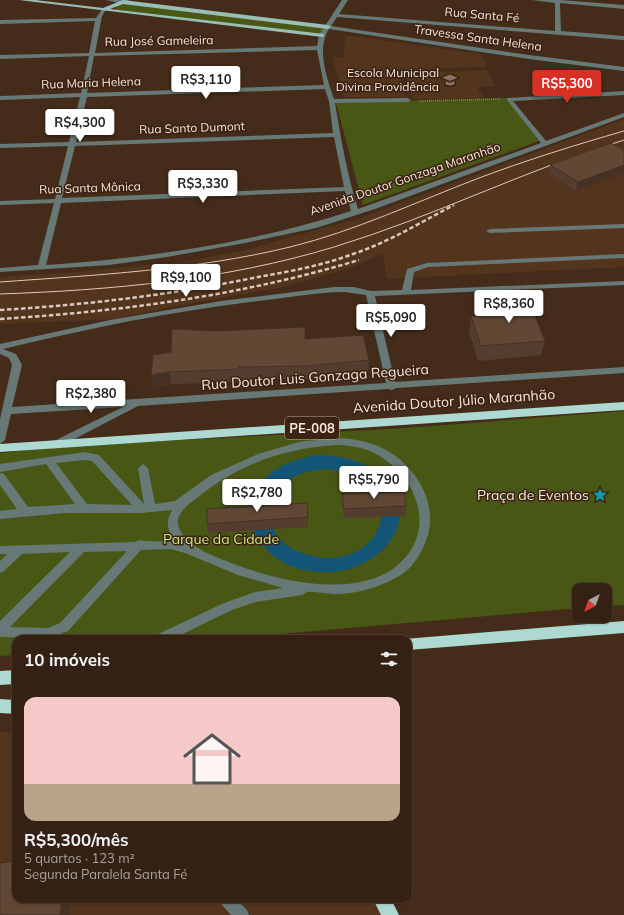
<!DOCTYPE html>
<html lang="pt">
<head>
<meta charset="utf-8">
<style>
	body { margin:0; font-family:Mulish,sans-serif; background:#3c291d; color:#f1f3f6; height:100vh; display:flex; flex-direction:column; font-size:15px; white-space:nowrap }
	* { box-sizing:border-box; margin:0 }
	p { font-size:13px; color:#a9a3a0 }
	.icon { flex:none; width:22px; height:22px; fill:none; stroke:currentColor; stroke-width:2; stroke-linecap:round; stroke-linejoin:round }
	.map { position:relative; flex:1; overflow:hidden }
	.details { position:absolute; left:12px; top:635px; width:400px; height:268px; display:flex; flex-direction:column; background:#342114; border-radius:12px; box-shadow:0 1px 3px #0004,0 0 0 1px #4e3e34 }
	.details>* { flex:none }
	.needle { width:26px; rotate:221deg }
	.controls { position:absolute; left:572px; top:583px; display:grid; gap:8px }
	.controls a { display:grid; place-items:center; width:40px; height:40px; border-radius:8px; background:#342114; box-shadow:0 1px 3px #0004,0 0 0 1px #4e3e34; font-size:20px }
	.price { position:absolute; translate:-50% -34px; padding:0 9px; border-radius:4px; background:#fff; color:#222; font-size:13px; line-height:26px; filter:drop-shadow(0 1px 2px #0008) }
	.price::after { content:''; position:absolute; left:50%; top:24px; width:12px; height:9px; margin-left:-6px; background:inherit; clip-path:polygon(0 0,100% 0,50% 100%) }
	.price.current { background:#d93025; color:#fff }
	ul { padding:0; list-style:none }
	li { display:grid; align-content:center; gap:8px; height:212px; padding:0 12px }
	li span { display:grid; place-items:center; height:124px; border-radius:12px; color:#555 }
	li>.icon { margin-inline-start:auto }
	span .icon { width:72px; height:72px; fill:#fffc; stroke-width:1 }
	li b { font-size:17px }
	h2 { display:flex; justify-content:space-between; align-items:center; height:48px; padding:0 12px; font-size:17px }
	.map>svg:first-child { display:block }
</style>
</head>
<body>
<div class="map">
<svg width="624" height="915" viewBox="0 0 624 915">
	<rect width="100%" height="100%" fill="#452c1a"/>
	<path fill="#53341d" d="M345,35L481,54L487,67L399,70L406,97H344L332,57H344Z
		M488,70L495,86L477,87L484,98L413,100L405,73Z
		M624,119V267L387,279L383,254L341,271L283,287L177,306L113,319L0,324V277L77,272L188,261L245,250L363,217Z
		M0,732L16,733V899H374L384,915H0Z"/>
	<path fill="#495715" d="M126,2L328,27L322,35L116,10L115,6Z
		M507,98L539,141L363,205L336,103Z
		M624,411V605L605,606V590H579V608L223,639H16V655L0,656V453L55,447L406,428Z"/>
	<path fill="#135577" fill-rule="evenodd" d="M318,455C341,456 365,460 383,477C422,515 387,563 341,571C247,586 205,472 318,455ZM326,469C421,482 380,576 309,555C297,552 286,547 278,537C257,509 276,479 307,472C313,470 320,470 326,469Z"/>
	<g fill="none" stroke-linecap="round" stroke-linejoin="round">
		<path stroke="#8f796a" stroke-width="1.5" stroke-dasharray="1 1" stroke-linecap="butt" d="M419,101L500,99"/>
		<path fill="#677976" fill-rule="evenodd" d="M106,0H129L123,4Z
			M342,0H348L339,14L555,31V3L532,0H560L624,5V9L560,3L561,31L624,36V40L337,17L331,26L529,55L624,67V71L529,59L329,29C316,49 327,78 334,99L408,98L411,100L408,102L335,103C341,139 347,174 358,209L541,143L507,100V98L624,91V95L513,101L546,141L624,113V117L375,209L316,228L245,243L167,257L109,265L0,272V268L38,265L54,203L0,205V201L55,199L68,146L0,148V144L69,142L80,97L0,100V96L81,93L89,56L0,59V55L89,53L95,21L0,24V20L96,18L103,8H107L102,16L95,53L317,46L319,35ZM317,50L324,85L87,93L94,56ZM325,89L329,101L333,133L76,142L87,97ZM334,137L344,187L62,198L75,146ZM345,191L351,211C252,243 149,258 46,265L61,203Z
			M624,224V228L490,233L486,231L490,229Z
			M624,254V258L428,267L414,272L411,290L624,281V285L375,296L395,382L624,367V373L396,388L392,390L388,389L138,406L55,449L50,445L52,442L123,407L11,414L5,440L0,444V419L12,365L9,358L0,354V344L110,320L221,301L334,287H354L371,291L402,290L407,269L427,263ZM344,292L366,295L386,383L12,407L22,365L16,354L3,349C93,327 183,309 275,299C298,296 321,292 344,292Z
			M335,438C350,438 368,441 382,448C416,464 440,505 426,541C421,554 413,567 401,575C381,587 358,594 334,594C328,594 312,591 307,592C305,593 304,594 302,595L255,602L232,610L172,639H154L156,635L224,603L255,592L283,588L238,575L185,553L170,549L141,550L68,631L48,638L0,637V621L70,552L22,554L4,571L0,573V561L7,554H0V546L135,542L140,540L144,541L177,542C167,531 165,523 172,510L141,513H65L0,519V511L17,509L0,485V473L4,474L28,507L75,504L46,464L0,472V464L85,452L99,455L144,504L138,468L143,464L148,468L155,504L175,501L211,475L258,454L299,442ZM335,445C348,445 364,447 376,454C419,477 439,535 394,568C354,597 285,582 242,567C222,559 187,549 179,528C173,515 189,504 198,497C240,464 282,449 335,445ZM85,460L92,461L132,505L87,504L56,463ZM127,551L60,623L48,628L10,627L84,552Z
			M219,899H236L247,910L249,915H231L221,904Z"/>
		<path fill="#99beb8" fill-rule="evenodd" d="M19,0H35L103,8L123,0L328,25L331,27L328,29L123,4L110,9L324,34V36L322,37Z"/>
		<path fill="#add9d2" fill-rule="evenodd" d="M624,402V410L0,452V444Z
			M624,621V633L408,650V639H404Z
			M16,670V684L0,685V671Z
			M0,699L16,700V714L0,713Z
			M373,899H391L399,915H381Z"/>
		<path stroke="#dcc9bd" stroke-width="1" d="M0,282C97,275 195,270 290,247C355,231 416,202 479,178C527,160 575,145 624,131
			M0,294C113,290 225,280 334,247C433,217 525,170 624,140"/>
		<path stroke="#dcc9bd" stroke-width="2.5" stroke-dasharray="4.5 2.5" stroke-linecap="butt" d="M0,310C85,305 169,295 253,278C286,272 321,266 353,254C389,242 421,222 454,205
			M0,319C124,311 239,296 359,260"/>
	</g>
	<path fill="#543d2e" d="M624,150V173L576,191L548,174L550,165Z
		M497,299L545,341L541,355L478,361L469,331L471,316L495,315L494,313Z
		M305,339L369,360L368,373L307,379L240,380V381L222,383L171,384L154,388L151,375Z
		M342,494L406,506L405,516L344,518L342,504Z
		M308,517V527L208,533L207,524Z"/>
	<path fill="#453225" d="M624,165V173L576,191L578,182Z
		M169,372L171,384L154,388L151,375Z
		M62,899H71L70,915H60Z"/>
	<path fill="#624735" stroke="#453225" d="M611,143L624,150V165L578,182L550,165Z
		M528,298L545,341L481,346L471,316L503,315L497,299Z
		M305,327V339L363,335L369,360L306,366L239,367V369L220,370L169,372L151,375L153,355L171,352L172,329L219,331Z
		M404,492L406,506L344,509L342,494Z
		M307,503L308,517L207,524V509Z
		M16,861V899H62L60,915H0V863Z"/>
	<defs>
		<symbol id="school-bare" viewBox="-9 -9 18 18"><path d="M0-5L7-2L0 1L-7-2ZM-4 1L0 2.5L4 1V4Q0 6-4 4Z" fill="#8d6e63" stroke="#3b2211" stroke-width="2.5" paint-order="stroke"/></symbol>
		<symbol id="sight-bare" viewBox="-9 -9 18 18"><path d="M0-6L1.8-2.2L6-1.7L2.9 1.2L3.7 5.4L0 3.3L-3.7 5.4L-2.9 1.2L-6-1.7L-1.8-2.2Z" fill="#0f9aa8" stroke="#3b2211" stroke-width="2.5" paint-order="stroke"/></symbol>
	</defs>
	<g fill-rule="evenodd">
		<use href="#school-bare" x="440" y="70" width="20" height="20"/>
		<use href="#sight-bare" x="590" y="485" width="20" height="20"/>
	</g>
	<g text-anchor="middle" stroke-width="3" stroke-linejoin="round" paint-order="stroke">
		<g font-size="12" fill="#f8e7dc" stroke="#3b2211">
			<text transform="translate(482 15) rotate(5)" y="4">Rua Santa Fé</text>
			<text transform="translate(478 38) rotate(8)" y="4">Travessa Santa Helena</text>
			<text transform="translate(159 41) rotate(-1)" y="4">Rua José Gameleira</text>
			<text transform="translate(91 83) rotate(-2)" y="4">Rua Maria Helena</text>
			<text transform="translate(192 128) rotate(-2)" y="4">Rua Santo Dumont</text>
			<text transform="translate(405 179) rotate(-19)" y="4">Avenida Doutor Gonzaga Maranhão</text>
			<text transform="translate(90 188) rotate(-2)" y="4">Rua Santa Mônica</text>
		</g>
		<g font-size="12" fill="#f8e7dc" stroke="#3b2211" text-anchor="end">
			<text x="439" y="77">Escola Municipal<tspan x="439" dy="14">Divina Providência</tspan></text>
		</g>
		<rect fill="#3b2211" stroke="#bfac9f" stroke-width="1" x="285" y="417" width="54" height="22" rx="3"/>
		<g font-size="13" font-weight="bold" fill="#f8e7dc">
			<text x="312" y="433">PE-008</text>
		</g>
		<g font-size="14" fill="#f8e7dc" stroke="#3b2211">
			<text transform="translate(315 377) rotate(-4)" y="5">Rua Doutor Luis Gonzaga Regueira</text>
			<text transform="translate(454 401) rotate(-4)" y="5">Avenida Doutor Júlio Maranhão</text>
		</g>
		<g font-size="14" fill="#f8e7dc" stroke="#3b2211" text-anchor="end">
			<text x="589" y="500">Praça de Eventos</text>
		</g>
		<g font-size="14" fill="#cde77c" stroke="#3b2211">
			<text x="221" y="544">Parque da Cidade</text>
		</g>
	</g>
</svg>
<div class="controls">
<a><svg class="needle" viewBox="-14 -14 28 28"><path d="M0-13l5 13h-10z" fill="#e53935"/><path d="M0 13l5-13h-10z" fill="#a9a3a0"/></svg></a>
</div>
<b class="price" style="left:206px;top:100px">R$3,110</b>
<b class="price current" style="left:567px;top:104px">R$5,300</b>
<b class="price" style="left:80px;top:143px">R$4,300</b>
<b class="price" style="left:203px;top:204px">R$3,330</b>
<b class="price" style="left:186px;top:298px">R$9,100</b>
<b class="price" style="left:509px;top:324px">R$8,360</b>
<b class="price" style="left:391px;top:338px">R$5,090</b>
<b class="price" style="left:91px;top:414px">R$2,380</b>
<b class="price" style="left:374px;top:500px">R$5,790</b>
<b class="price" style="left:257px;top:513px">R$2,780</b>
<section class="details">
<h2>10 imóveis<svg class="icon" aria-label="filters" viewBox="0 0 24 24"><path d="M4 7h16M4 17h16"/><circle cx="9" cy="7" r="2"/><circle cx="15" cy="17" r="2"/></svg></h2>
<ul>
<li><span style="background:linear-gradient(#f6c9c9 70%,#b9a48a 0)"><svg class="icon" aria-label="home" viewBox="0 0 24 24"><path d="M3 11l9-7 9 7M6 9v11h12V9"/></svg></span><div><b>R$5,300/mês</b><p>5 quartos · 123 m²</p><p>Segunda Paralela Santa Fé</p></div></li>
</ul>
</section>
</div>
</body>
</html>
